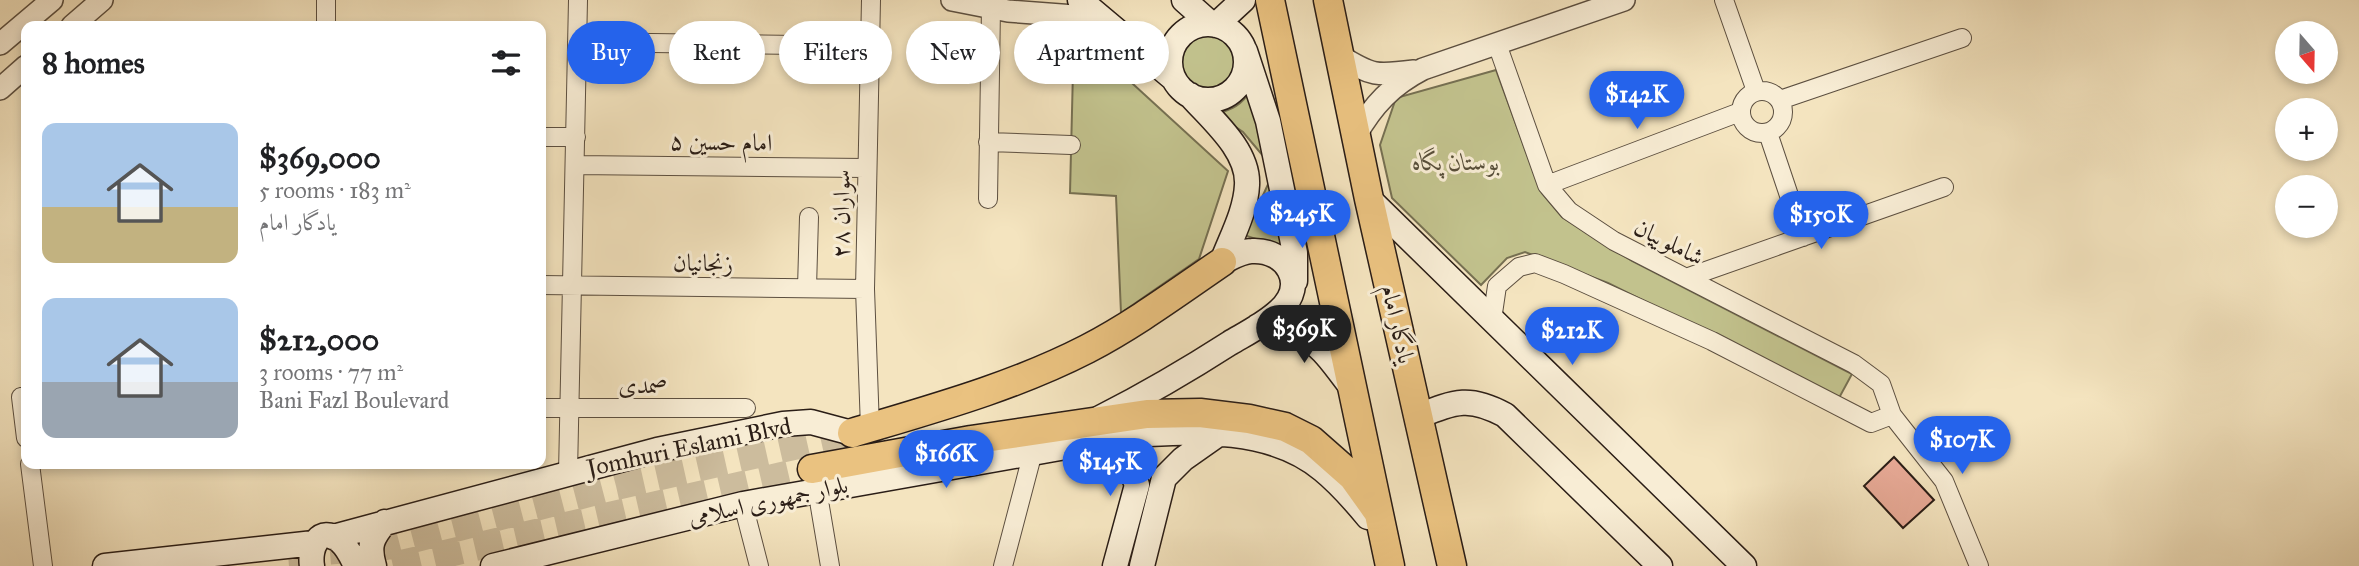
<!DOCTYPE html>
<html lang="en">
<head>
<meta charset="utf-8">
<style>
	body { margin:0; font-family:"IM FELL Great Primer",Amiri,serif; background:#f6f6f6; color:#202124; height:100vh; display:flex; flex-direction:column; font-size:26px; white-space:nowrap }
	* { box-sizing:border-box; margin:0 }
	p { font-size:23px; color:#757577 }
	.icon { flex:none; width:38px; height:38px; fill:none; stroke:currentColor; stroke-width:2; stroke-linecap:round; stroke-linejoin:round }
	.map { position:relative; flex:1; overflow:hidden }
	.side { position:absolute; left:21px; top:21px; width:525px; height:448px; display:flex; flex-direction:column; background:#fff; border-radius:14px; box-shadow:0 4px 10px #0003 }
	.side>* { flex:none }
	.top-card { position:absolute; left:567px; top:21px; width:665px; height:63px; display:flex; gap:14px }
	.needle { width:46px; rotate:160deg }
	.fabs { position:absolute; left:2275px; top:21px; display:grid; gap:14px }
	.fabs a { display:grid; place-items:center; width:63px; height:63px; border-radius:50%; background:#fff; box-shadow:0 4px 10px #0003; font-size:35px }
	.price { position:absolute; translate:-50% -60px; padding:0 16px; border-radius:24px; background:#2563eb; color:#fff; font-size:23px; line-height:46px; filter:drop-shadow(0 2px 4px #0008) }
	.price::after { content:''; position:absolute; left:50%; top:42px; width:21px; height:16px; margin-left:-10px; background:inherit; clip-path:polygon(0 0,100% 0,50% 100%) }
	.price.active { background:#222; color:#fff }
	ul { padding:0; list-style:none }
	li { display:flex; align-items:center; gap:21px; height:175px; padding:0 21px }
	li span { display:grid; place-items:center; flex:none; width:196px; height:140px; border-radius:14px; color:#555 }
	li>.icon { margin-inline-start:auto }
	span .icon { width:84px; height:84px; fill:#fffc; stroke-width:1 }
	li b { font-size:30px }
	h2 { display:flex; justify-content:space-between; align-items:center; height:84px; padding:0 21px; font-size:30px }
	.chip { padding:0 24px; border-radius:32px; background:#fff; box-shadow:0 4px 10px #0003; font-size:24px; line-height:63px }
	.chip.active { background:#2563eb; color:#fff }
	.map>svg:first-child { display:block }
</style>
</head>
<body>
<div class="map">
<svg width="2359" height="566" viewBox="0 0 2359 566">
	<rect width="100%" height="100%" fill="#f4e4bf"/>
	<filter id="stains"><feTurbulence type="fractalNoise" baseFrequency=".00286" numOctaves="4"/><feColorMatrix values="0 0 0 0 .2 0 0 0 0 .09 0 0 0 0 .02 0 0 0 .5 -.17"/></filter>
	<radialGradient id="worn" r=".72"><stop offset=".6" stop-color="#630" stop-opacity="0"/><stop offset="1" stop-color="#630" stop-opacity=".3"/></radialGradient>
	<path fill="#c2c28d" stroke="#767052" stroke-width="2" d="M1074,30L1228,171L1199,259L1121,313L1116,196L1070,193Z
		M1177 63a31 31 0 1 1 62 0a31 31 0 1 1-62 0Z
		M1496,70L1541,192L1562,217L1632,261L1852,374L1839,398L1608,283L1525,252L1507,258L1481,285L1392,198L1380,145L1396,98Z
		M1250,91L1264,157L1243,132L1217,114C1232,109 1242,105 1250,91Z
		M1269,182L1285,249L1241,234L1255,213Z"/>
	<path fill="#e8aa97" stroke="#2a1d16" stroke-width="2" d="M1894,457L1934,500L1903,528L1864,486Z"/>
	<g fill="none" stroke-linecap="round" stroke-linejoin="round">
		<path stroke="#ccbc9d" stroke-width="28" stroke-dasharray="28 14" stroke-linecap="butt" d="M288,554L386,546L616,486L852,433
			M393,566L812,469"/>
		<defs>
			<path id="minor" d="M1724,0L1756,91
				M326,26V0
				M577,42L870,46
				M1497,44L1547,185L1569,211L1614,241L1854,364L1881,384L1892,415L1944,481L1979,566
				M1741 112a21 21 0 1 1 42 0a21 21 0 1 1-42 0Z
				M1780,100L1962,38
				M1768,133L1803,237
				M541,137H576
				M988,142L1071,145
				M575,165L866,168
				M1547,185L1740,112
				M988,199L991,8
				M1686,278L1944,187
				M541,285L865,289
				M807,288L809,217
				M1492,320L1497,286L1519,267L1535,263L1564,274L1712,341L1871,423L1892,415
				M21,397L26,438
				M541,408H746
				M870,428L865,289L871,0
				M30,464L43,566
				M568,473L578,0
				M817,489L830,566
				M743,504L759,566
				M1003,566L1033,452"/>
			<path id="tertiary" d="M952,0L1008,11L1101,18
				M72,26L102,0
				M0,44L52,0
				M1340,56C1372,76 1376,76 1414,71
				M0,89L26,66
				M1356,135C1373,105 1392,85 1423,69L1624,0"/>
			<path id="secondary" d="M1080,0L1174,79
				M1184,0L1211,24
				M1170 62a38 38 0 1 1 76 0a38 38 0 1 1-76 0Z
				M1216,25L1243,0
				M1245,51L1268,121L1295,253V281
				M1190,95C1211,119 1249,150 1247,185C1246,211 1231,238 1222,262
				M1369,199L1744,566
				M1258,326C1314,332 1319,345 1352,388
				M1419,416C1456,401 1470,396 1505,415L1660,566
				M1100,418C1145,395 1188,370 1230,343C1247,333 1265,324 1279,311C1309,284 1286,249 1252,251C1242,251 1231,258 1222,262
				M1082,448L1101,451L1124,462L1131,470L1137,485L1115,566
				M333,537L657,450L783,424L811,422L852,433
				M105,566L314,543
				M312,566C309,548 319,524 340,541C348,548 352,557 356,566
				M374,566C368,545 372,538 385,522
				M493,566L743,504L1133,435C1196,431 1272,427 1323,470C1340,484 1354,500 1368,517
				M1142,566L1164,478L1183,459L1220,433"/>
			<path id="primary" d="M1270,0L1390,566
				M1328,0L1369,199L1452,566
				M852,433C932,409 1013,387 1087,349C1135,324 1178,292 1222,262
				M812,469L971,440L1147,414L1200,413L1249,419L1285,427L1311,440L1353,477L1378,512"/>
		</defs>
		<use href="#minor" stroke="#5c4f40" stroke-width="20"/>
		<use href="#tertiary" stroke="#5c4f40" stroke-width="24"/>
		<use href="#secondary" stroke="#2a1d16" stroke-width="27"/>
		<use href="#primary" stroke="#2a1d16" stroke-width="31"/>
		<use href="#minor" stroke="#f8edd5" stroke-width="18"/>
		<use href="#tertiary" stroke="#f8edd5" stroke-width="21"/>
		<use href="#secondary" stroke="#f8edd5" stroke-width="24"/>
		<use href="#primary" stroke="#eac280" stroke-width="28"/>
	</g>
	<g text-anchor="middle" stroke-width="6" stroke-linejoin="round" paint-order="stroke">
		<g font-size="24" fill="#2a1d16" stroke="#f8edd5">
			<text transform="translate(721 142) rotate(1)" y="8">امام حسین ۵</text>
			<text transform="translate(841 214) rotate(-89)" y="8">سواران ۲۸</text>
			<text transform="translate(1669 242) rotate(27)" y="8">شاملوییان</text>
			<text transform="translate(703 263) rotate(1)" y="8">زنجانیان</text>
			<text transform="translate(1398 324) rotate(77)" y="8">یادگار امام</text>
			<text x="643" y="393">صمدی</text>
			<text transform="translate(689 447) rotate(-12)" y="8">Jomhuri Eslami Blvd</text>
			<text transform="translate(768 501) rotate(-12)" y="8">بلوار جمهوری اسلامی</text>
		</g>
		<g font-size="24" font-style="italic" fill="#584f3a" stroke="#f8edd5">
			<text x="1456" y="170">بوستان پگاه</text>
		</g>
	</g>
	<rect width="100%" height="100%" filter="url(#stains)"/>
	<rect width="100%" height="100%" fill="url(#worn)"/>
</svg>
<div class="fabs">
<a><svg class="needle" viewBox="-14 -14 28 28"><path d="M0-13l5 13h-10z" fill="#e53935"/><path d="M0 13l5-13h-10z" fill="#757577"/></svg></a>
<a>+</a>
<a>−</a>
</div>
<b class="price" style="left:1637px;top:131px">$142K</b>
<b class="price" style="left:1302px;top:250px">$245K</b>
<b class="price" style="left:1821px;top:251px">$150K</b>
<b class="price active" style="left:1304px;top:365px">$369K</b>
<b class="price" style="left:1572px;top:367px">$212K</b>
<b class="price" style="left:1962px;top:476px">$107K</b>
<b class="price" style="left:946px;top:490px">$166K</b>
<b class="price" style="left:1110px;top:498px">$145K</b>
<div class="top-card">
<a class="chip active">Buy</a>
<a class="chip">Rent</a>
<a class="chip">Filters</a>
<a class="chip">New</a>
<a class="chip">Apartment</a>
</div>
<section class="side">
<h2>8 homes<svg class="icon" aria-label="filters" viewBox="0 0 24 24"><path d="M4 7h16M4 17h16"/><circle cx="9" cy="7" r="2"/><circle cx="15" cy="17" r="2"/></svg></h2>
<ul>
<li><span style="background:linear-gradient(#a9c7e8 60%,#c2b280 0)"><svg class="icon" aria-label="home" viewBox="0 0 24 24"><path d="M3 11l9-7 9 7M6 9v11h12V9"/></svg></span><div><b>$369,000</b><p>5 rooms · 183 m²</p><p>یادگار امام</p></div></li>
<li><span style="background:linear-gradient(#a9c7e8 60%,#9aa5b1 0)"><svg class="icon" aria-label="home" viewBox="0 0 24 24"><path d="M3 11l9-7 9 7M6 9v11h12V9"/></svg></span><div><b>$212,000</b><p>3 rooms · 77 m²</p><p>Bani Fazl Boulevard</p></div></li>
</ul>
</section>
</div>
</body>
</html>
